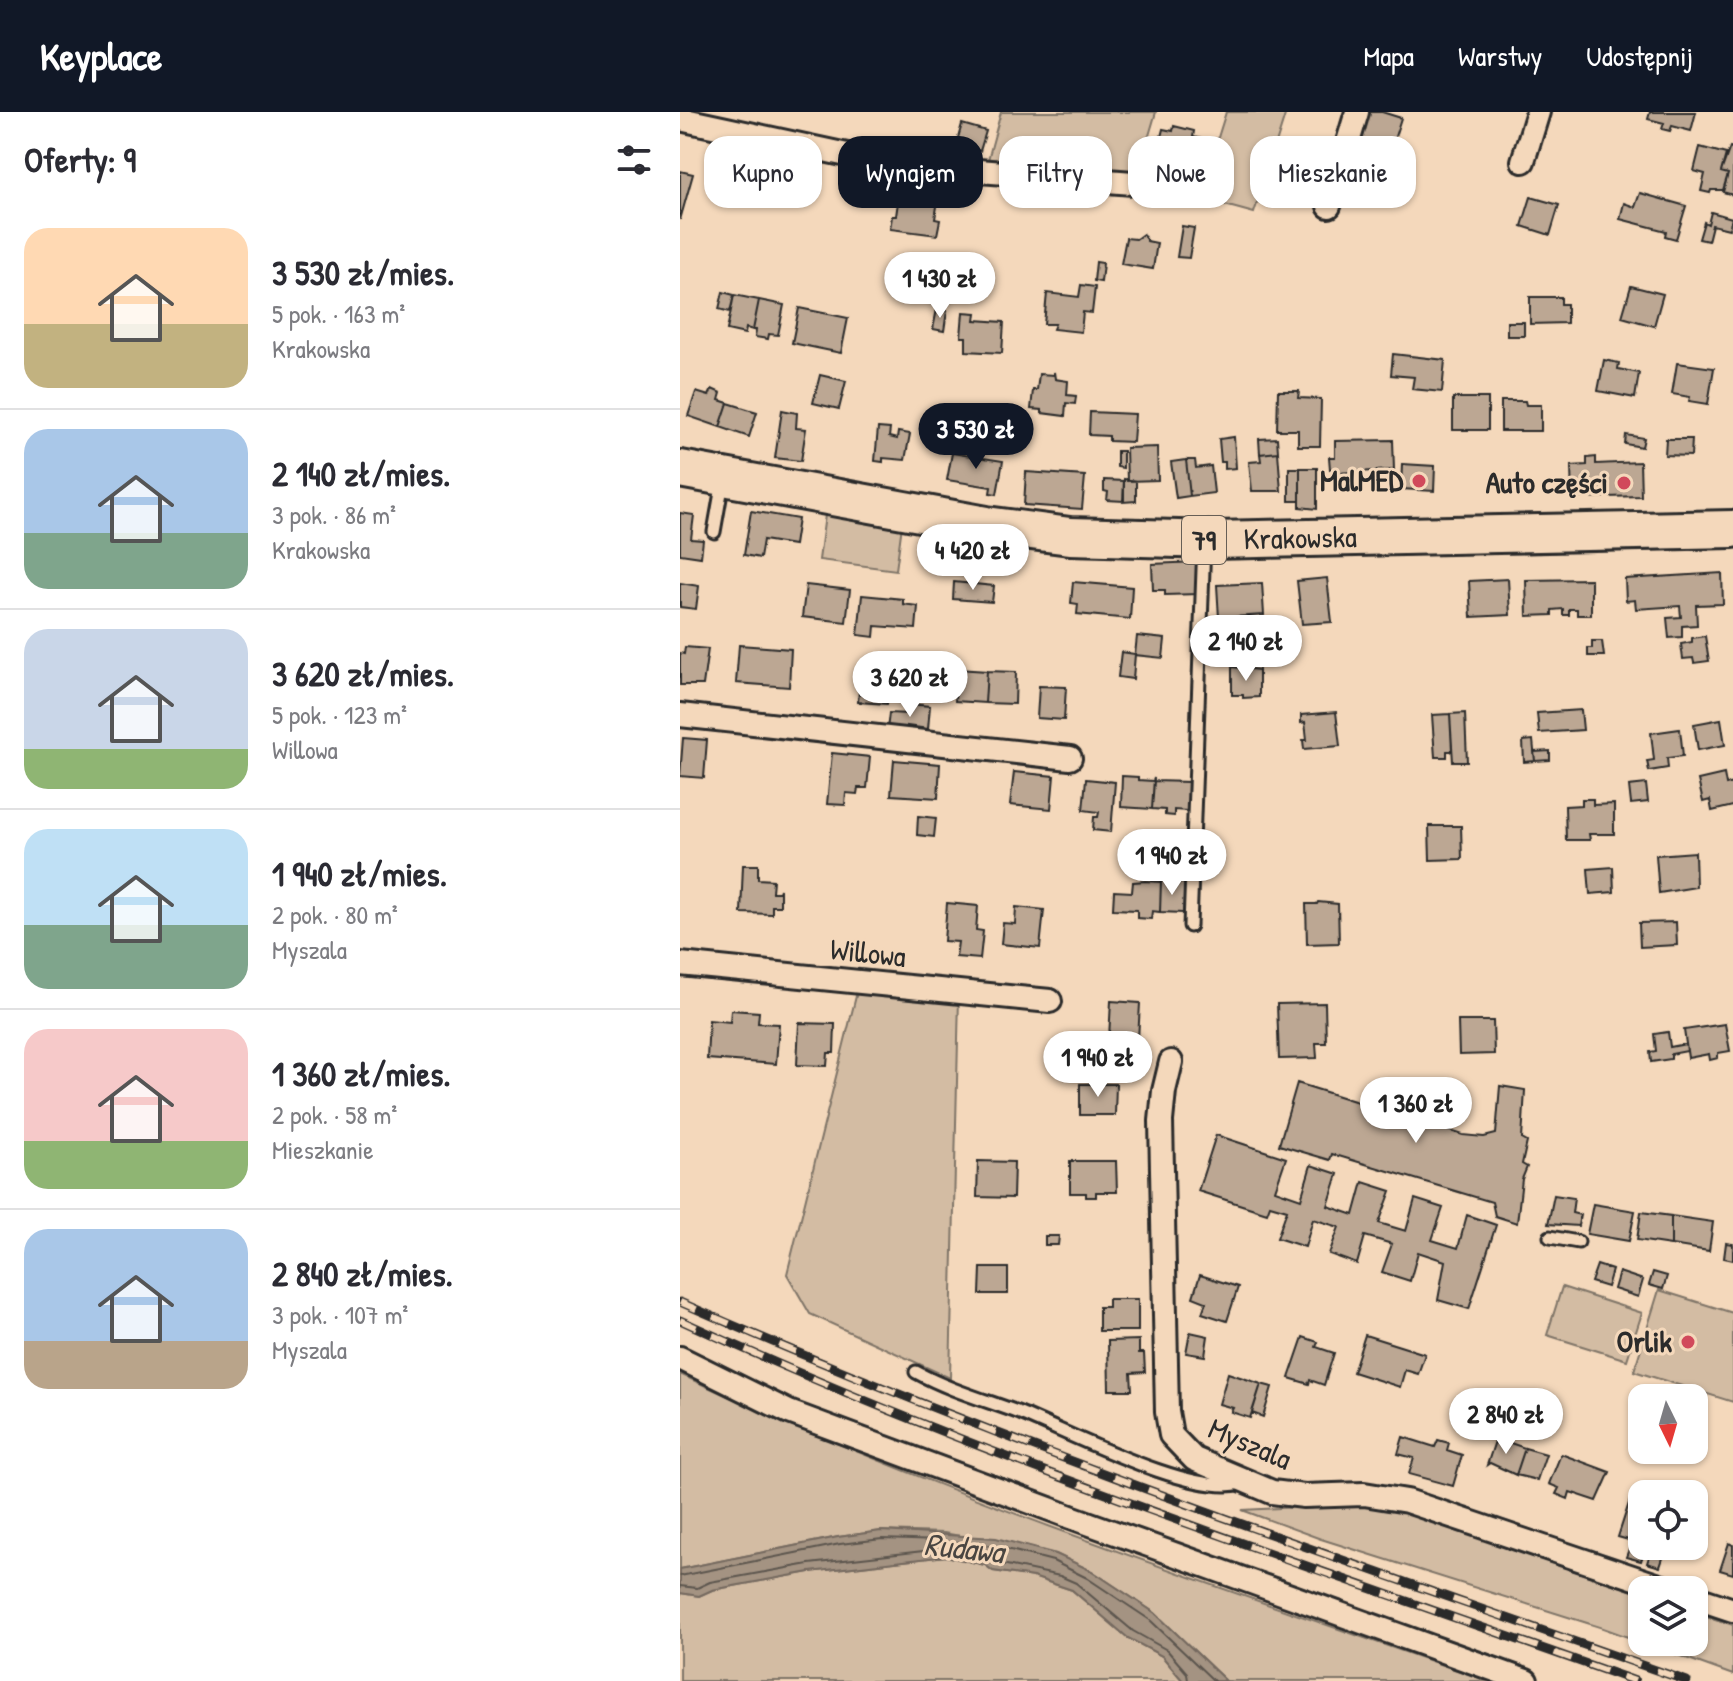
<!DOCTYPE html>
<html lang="pl">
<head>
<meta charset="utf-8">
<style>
	body { margin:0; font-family:"Patrick Hand",sans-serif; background:#f2f2f3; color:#2b2b33; height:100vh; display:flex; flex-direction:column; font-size:30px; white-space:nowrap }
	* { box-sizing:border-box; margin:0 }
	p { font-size:26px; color:#7c7c81 }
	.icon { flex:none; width:44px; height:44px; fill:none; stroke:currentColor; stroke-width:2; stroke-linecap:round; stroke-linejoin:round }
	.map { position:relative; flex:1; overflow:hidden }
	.side { display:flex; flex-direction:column; background:#fff; width:680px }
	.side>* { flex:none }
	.top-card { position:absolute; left:24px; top:24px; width:760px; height:72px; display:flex; gap:16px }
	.needle { width:52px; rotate:175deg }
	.fabs { position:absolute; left:948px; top:1272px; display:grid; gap:16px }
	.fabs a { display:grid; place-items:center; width:80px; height:80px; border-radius:16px; background:#fff; box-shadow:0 2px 6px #0004; font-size:40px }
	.price { position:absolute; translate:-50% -68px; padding:0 18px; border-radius:28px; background:#fff; color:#222; font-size:26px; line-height:52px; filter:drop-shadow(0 2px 4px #0008) }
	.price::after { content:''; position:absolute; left:50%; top:48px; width:24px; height:18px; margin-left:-12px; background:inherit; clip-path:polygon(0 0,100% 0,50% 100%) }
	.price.active { background:#111827; color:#fff }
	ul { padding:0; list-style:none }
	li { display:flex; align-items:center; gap:24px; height:200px; padding:0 24px }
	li+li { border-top:2px solid #e1e1e2 }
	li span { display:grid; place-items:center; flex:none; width:224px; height:160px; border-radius:24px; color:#555 }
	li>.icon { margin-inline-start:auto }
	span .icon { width:96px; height:96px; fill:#fffc; stroke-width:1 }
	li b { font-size:34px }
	h2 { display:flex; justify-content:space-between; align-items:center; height:96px; padding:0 24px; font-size:34px }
	.tag { padding:0 28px; border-radius:24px; background:#fff; box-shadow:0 2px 6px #0004; font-size:28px; line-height:72px }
	.tag.active { background:#111827; color:#fff }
	header { display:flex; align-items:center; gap:48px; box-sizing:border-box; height:112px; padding:0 40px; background:#111827; color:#fff }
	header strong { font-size:38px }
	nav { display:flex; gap:44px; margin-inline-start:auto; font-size:28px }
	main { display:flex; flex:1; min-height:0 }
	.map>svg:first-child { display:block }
</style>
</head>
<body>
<header>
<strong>Keyplace</strong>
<nav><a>Mapa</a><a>Warstwy</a><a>Udostępnij</a></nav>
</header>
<main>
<section class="side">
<h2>Oferty: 9<svg class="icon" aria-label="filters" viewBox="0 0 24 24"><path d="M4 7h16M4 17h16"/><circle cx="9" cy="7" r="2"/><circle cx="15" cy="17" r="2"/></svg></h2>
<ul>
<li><span style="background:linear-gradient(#ffd9b3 60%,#c2b280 0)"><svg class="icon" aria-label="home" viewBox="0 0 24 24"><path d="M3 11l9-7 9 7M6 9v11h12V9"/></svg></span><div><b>3 530 zł/mies.</b><p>5 pok. · 163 m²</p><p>Krakowska</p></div></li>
<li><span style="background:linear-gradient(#a9c7e8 65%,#7fa58c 0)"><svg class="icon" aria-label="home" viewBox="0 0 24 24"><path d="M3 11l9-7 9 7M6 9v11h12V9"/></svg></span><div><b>2 140 zł/mies.</b><p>3 pok. · 86 m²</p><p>Krakowska</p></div></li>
<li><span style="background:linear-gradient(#c9d6e8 75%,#8fb573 0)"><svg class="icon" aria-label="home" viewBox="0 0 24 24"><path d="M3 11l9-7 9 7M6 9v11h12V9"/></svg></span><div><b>3 620 zł/mies.</b><p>5 pok. · 123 m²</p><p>Willowa</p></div></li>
<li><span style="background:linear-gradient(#bfe0f5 60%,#7fa58c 0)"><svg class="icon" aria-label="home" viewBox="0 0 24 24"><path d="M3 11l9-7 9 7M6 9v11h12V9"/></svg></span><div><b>1 940 zł/mies.</b><p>2 pok. · 80 m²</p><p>Myszala</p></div></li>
<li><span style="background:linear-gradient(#f6c9c9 70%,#8fb573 0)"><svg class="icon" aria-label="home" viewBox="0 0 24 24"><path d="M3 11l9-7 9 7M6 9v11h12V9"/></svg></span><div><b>1 360 zł/mies.</b><p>2 pok. · 58 m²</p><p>Mieszkanie</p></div></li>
<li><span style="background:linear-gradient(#a9c7e8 70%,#b9a48a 0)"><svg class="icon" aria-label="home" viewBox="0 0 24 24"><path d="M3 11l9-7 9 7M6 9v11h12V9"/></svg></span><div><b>2 840 zł/mies.</b><p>3 pok. · 107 m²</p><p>Myszala</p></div></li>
</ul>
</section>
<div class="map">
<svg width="1053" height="1569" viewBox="0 0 1053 1569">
	<rect width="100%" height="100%" fill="#f4d8bb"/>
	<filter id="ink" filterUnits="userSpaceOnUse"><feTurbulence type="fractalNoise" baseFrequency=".0125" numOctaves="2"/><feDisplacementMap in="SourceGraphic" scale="16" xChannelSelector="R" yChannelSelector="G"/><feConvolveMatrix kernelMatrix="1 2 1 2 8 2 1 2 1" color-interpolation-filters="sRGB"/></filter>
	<g filter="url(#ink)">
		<path fill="#d3bca3" stroke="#7f7467" stroke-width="2" d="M321,0H476L457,64L306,55Z
			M546,0H606L574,101L519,86Z
			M145,403L222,413L216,458L139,448Z
			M178,876L279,885L270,1266L130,1202L107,1162Z
			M882,1175L962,1201L947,1248L867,1223Z
			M979,1178L1053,1201V1290L954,1259Z
			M0,1262C260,1384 537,1474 808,1569H546L475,1501L412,1459L376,1442L264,1421L201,1419L158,1425L0,1457Z
			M677,1392L709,1395L962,1482V1530H1014V1500L1053,1513V1563L923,1516L641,1427L562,1398Z
			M266,1444L305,1453L313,1459L353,1465L392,1478L448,1526L482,1544L503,1569H0V1481L19,1484L32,1478L130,1460Z"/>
		<path fill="#a49382" stroke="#74695f" stroke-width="2" d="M201,1419L316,1426L376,1442L412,1459L475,1501L546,1569H503L482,1544L448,1526L392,1478L353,1465L313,1459L305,1453L266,1444L130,1460L32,1478L19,1484L0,1481V1457L158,1425Z"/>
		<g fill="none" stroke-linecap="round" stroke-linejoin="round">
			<path stroke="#5b554e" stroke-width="2" d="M0,1464L160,1432L202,1427L260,1429L264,1433L261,1437L129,1452L30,1470L17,1476L0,1474
				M508,1569L507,1561L487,1538L453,1519L396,1471L380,1464L317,1451L308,1445L275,1438L273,1432L276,1430L315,1434L373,1449L407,1466L470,1508L534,1569"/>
		</g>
		<path fill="#bca793" stroke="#2b2b2b" stroke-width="2" d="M688,0H702L721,6L710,40L678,31Z
			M970,0H1016L1011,19L992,14L990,19L982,17L984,11L968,7Z
			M282,12L306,19L300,39L276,33Z
			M494,14L514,19L513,25L522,27L515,51L477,41L483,17L493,19Z
			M1020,35L1046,42L1041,60L1048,62L1043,78H1031L1030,81L1021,79L1025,62L1014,59Z
			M1050,35L1053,36V83L1043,80L1048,62L1041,60Z
			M75,52L109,58L104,77L110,78L107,94L65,86L67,73L71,74Z
			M0,59L13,62L0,108Z
			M960,81L1006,94L996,127L985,124L986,119L940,107L944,91L955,95Z
			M219,83L258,88L255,107L260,108L257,123L210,117L212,104H216Z
			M851,85L879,93L870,123L842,114Z
			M1031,100L1052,106L1049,117L1032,113L1028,129L1019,127L1024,110L1028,112Z
			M502,114L514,116L509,146L497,145Z
			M463,122L467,129L477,131L473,157L441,152L446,126L456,127Z
			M416,150L423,151L421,170L414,169Z
			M401,173L415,175L412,201L403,200L401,220L373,217L375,212H364L367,181L399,185Z
			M951,174L983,182L974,214L942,205Z
			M43,180L54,183L50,200L39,197Z
			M54,183L79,188L73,218L66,216L65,222L47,218Z
			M850,185H881V192H887V211L850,212Z
			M79,188L104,193L98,223L89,222L88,227L75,225L76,218H73Z
			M119,196L168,206L161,241L112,231Z
			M257,197L267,199L264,219L253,217Z
			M283,200L296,201L295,208L324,210L322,241L286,239V225H281Z
			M827,210H844V224H827Z
			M713,242L765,248L762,280L732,277L734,265L711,263Z
			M924,248L939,251L938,257L959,261L955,286L918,279Z
			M997,251L1034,256L1028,292L1009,289L1010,285L992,282Z
			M374,260L375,267L388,269L387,283L396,284L395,292L386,291L385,304L362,301V298L351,297L353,278H357L359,262L374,263Z
			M140,263L166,269L159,297L133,291Z
			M32,277L41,281L39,288L48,291L40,315L8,304L16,280L29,284Z
			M598,279H619L618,286L641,287L640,334H618V318H597Z
			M773,286H808V318H773Z
			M821,289H845L846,293H861V319H821Z
			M48,291L77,300L69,325L40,315Z
			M102,298L117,301L116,316L126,317L121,349L95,346Z
			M410,300L455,302L453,330L429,329V324L409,323Z
			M198,316L210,317L209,325L217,327L218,320L230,322L225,348L203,346V350L195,349Z
			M946,323L964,326L962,335L945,332Z
			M554,325L556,356L545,357V350H541L539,327Z
			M597,326L598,340L580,342L579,327Z
			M986,327H1012L1011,344L985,343Z
			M713,328L714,358L656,361V357H650L649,345H655V329Z
			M477,335L478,368L447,369L446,336Z
			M437,339H443V356L437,355Z
			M598,340L601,379H572L569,350L581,349L580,342Z
			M272,341L323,349L317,382L310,381L311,375L267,368Z
			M916,345V352L960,350L961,384L892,386L891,354L907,353V346Z
			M506,348H515L516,356L531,354L534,381L510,384Z
			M506,348L510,384L496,386L491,350Z
			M722,352L755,354L754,379L721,377Z
			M609,356H620V389H609Z
			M620,356H637V397L620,395Z
			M346,360L405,364L402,397L344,393Z
			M444,367L456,369V389L443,390Z
			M424,368L444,369V389L427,388L428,380L424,379Z
			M71,399L118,407L114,433L83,428L80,446L64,443Z
			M0,401L14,403L11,427L23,428L21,445L0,442Z
			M257,434L285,435L284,451L256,450Z
			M517,450L518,482L485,483V478H473L472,452Z
			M1042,461L1043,492L1016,493L1017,513L1002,514V525L989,526L987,506L1001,505L1000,494L956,497L955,488L946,489L945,467Z
			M647,466L652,510L622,512L617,469Z
			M828,467L830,503L791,505L789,469Z
			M911,467V503H897V497H889V503H883V497L872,498V503L847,504L846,468Z
			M274,470L314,474L312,490L273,487Z
			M393,470L452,475L450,507L397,502L398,492L391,491Z
			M0,471L19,474L16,497L0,495Z
			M582,471L584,503L539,506L537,473Z
			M126,473L170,478L166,510L122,505Z
			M182,483L223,487V492L238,494L236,517L195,514L194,525L178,523Z
			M457,524L485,527L483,546L455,543Z
			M1025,524L1029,549L1014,551L1013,546L1003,547L1001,532L1012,530V526Z
			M912,529H922L924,544H908V536H912Z
			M59,533L111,537L109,575L56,571Z
			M5,535L28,537L23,573H0V541L4,542Z
			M441,540L455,542L453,567L438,565Z
			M552,555L579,558V585L563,586V583H552Z
			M277,557L307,559L305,591L275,589Z
			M181,558L210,561L207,592L178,590Z
			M307,559L336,560L335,592L305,591Z
			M359,574L386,575L384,608L357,606Z
			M229,592L250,594L248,617L227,614V619L207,618L209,601L228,602Z
			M901,598L903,618L859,621L857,601Z
			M656,600L660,634L624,637L623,628H627L625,610L621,611V603Z
			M785,601L787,650H773L770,602Z
			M770,602L772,639H767V645H755L752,603Z
			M1041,607L1045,633L1018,638L1014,612Z
			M1000,617L1003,644L987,646L988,656L969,659L967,649L974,648L971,621Z
			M3,626L27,628L24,666L0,664Z
			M853,628L855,649L844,650L843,629Z
			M870,639V648L855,649L854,640Z
			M152,641L190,645L187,676H178L177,682L166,681L165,693L147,692Z
			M214,648L260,652L258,686L211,683Z
			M334,660L374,664L371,697L330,693Z
			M1044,662L1046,673L1053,671V694L1032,699L1030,688L1023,690L1018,668Z
			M442,664L458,665V668L473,669L474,666L472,697L441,695Z
			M406,667L435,670L431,720L413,718L414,705H418L419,700L403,698Z
			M474,669L509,670L507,699L494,698V704L485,703V698L472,697Z
			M966,672L968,690L951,692L949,674Z
			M902,687H913V693L934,692V722H909L910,728H886L885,694L902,693Z
			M238,704L256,706L254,725L237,723Z
			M749,714H781L782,747L750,748Z
			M1015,740L1016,775L979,781L976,743Z
			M63,753H78V767L93,768L92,780H99L100,777V794H92V802L61,801Z
			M933,755L934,780L910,782L908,757Z
			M481,767L505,771L503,801L480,800Z
			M465,769L481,770L480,800L472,799L471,807L457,806V798L433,797L434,779L452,780L453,770Z
			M638,790L658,792L659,831L627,832L626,792H637Z
			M267,791L298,794L296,818L303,819L300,847L276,845L278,830L264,829Z
			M336,795L364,798L360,836L321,832L323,811L335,812Z
			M996,810L997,833L960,835L959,811Z
			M431,889L460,891L458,928L429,926Z
			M645,891L646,931H636L637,946L599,947L597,892Z
			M51,898L79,900L78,911L99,912L96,952L27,947L29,908L50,910Z
			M778,909H813L814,942L779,943Z
			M119,911L155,912L154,941H148L147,954L117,953Z
			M1045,912L1050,939L1038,941V946L1030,948L1029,942L1008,946L1004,918Z
			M988,920L990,935L1006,932L1007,939L991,942V947L971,950L970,940L976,939L974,922Z
			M617,971L783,1023L804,1025L816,1022L820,974L845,978L842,1027L847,1030L842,1052L847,1055L842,1067L837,1111L815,1104L812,1090L652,1042L650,1048L599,1033Z
			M400,972H436L435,1003H400Z
			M536,1023L606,1046L595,1078L621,1087L631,1053L658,1062L648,1094L674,1103L683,1070L711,1079L699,1111L726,1119L735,1087L763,1096L752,1128L778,1136L787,1103L816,1113L789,1197L758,1188L765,1149L738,1140L730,1169L702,1160L712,1132L685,1124L677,1152L649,1142L659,1115L633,1107L625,1135L597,1126L607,1098L590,1093L587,1101L518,1079Z
			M298,1049L334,1050L333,1086L297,1085Z
			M390,1049H436L437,1080H416V1085H406V1081H390Z
			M874,1083L894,1086L892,1101L900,1103L898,1114L868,1112Z
			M913,1092L955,1099L949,1129L907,1122Z
			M961,1100L991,1104V1133L957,1128Z
			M991,1104L1033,1110L1029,1139L991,1133Z
			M365,1124H379L378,1133H365Z
			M1046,1131L1053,1132V1148L1044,1146Z
			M917,1153L932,1158L927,1175L911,1170Z
			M301,1156H328V1182H300Z
			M939,1160L963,1168L958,1185L934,1177Z
			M973,1160L987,1164L983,1177L969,1173Z
			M520,1163L558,1175L547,1209L522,1201L526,1190L513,1185Z
			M428,1187H458V1219H419V1195H428Z
			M510,1220L528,1224L525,1244L506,1241Z
			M685,1223L745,1242L738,1262L725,1258L720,1275L673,1260Z
			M623,1225L638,1230L636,1235L654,1241L644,1273L630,1268L629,1272L609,1266Z
			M459,1228V1241H464L465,1260L451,1261L452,1278H429L428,1229Z
			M548,1261L581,1272L570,1306L551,1300L553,1296L539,1292Z
			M581,1272L592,1275L583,1305L572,1301Z
			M795,1283L808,1287L801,1311L787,1306Z
			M723,1325L755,1335L758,1328L769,1331L767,1338L782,1343L773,1374L729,1362L734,1346L718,1342Z
			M816,1326L845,1336L836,1363L810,1351L807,1353Z
			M845,1336L866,1342L857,1368L836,1363Z
			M881,1342L930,1360L917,1389L890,1380L888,1387L876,1382L879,1376L869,1372Z
			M950,1388L962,1392V1434H987L980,1455L967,1451L971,1439L965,1437L961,1449L946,1445L952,1429L938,1425Z
			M1049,1431L1053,1433V1462L1040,1458Z"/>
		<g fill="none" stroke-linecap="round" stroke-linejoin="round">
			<defs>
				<path id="service" d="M34,420L43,369
					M510,814L524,430
					M870,1125L898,1130
					M236,1260C269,1278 305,1288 340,1301C390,1321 513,1385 561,1371"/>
				<path id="minor" d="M0,7L209,52L453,71
					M843,49L858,0
					M649,94L677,0
					M0,603L390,646
					M0,852L370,889
					M491,950L484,979L481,1009L487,1300L491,1323L514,1347L592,1380L624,1384L684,1382L727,1389L991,1478
					M0,1246L109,1300L391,1405L846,1569
					M1014,1485L1053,1498"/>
				<g id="primary">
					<path id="s1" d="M0,357L306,413L390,424L534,428L1053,417"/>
				</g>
			</defs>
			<use href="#service" stroke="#2b2b2b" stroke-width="17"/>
			<use href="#minor" stroke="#2b2b2b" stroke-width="28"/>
			<use href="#primary" stroke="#2b2b2b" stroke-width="42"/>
			<use href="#service" stroke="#f4d8bb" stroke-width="11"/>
			<use href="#minor" stroke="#f4d8bb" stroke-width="22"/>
			<use href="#primary" stroke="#f4d8bb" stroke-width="36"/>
			<defs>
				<path id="rail" d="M0,1190C328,1335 668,1450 1007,1569
					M0,1208C308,1350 636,1456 955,1569"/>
			</defs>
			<use href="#rail" stroke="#2b2b2b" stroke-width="9"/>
			<use href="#rail" stroke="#f4d8bb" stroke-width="6" stroke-dasharray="18" stroke-linecap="butt"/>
		</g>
	</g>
	<g fill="#d1495b" stroke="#f4d8bb" stroke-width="3">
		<circle cx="739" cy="369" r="8"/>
		<circle cx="944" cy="371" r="8"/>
		<circle cx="1008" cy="1230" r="8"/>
	</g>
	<g text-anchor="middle" stroke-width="6" stroke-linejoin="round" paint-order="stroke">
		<rect fill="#f4d8bb" stroke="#675f56" stroke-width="2" x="502" y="404" width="44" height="48" rx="6"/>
		<g font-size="28" font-weight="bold" fill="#2b2b2b">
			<text x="524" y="438">79</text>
		</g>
		<g font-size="30" font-weight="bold" fill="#2b2b2b" stroke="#f4d8bb" text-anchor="end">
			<text x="723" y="379">MalMED</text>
			<text x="928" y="381">Auto części</text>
			<text x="992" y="1240">Orlik</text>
		</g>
		<g font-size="30" fill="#2b2b2b" stroke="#f4d8bb">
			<text dy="10" stroke="none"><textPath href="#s1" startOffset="626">Krakowska</textPath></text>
			<text transform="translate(188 841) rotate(6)" y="10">Willowa</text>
			<text transform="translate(570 1332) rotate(23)" y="10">Myszala</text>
		</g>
		<g font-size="32" font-style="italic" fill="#494541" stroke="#f4d8bb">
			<text transform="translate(284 1436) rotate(6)" y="11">Rudawa</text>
		</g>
	</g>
</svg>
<div class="fabs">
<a><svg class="needle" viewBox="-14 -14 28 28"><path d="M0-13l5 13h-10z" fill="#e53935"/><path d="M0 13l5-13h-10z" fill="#7c7c81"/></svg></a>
<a><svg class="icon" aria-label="locate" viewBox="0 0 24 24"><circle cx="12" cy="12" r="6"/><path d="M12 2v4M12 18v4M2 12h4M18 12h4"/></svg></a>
<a><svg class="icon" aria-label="layers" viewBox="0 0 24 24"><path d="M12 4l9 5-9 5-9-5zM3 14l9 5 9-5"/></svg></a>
</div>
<b class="price" style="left:260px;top:208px">1 430 zł</b>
<b class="price active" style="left:296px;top:359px">3 530 zł</b>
<b class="price" style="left:293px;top:480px">4 420 zł</b>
<b class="price" style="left:566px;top:571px">2 140 zł</b>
<b class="price" style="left:230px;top:607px">3 620 zł</b>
<b class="price" style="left:492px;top:785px">1 940 zł</b>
<b class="price" style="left:418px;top:987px">1 940 zł</b>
<b class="price" style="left:736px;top:1033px">1 360 zł</b>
<b class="price" style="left:826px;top:1344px">2 840 zł</b>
<div class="top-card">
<a class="tag">Kupno</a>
<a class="tag active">Wynajem</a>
<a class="tag">Filtry</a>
<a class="tag">Nowe</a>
<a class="tag">Mieszkanie</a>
</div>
</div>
</main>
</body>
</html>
